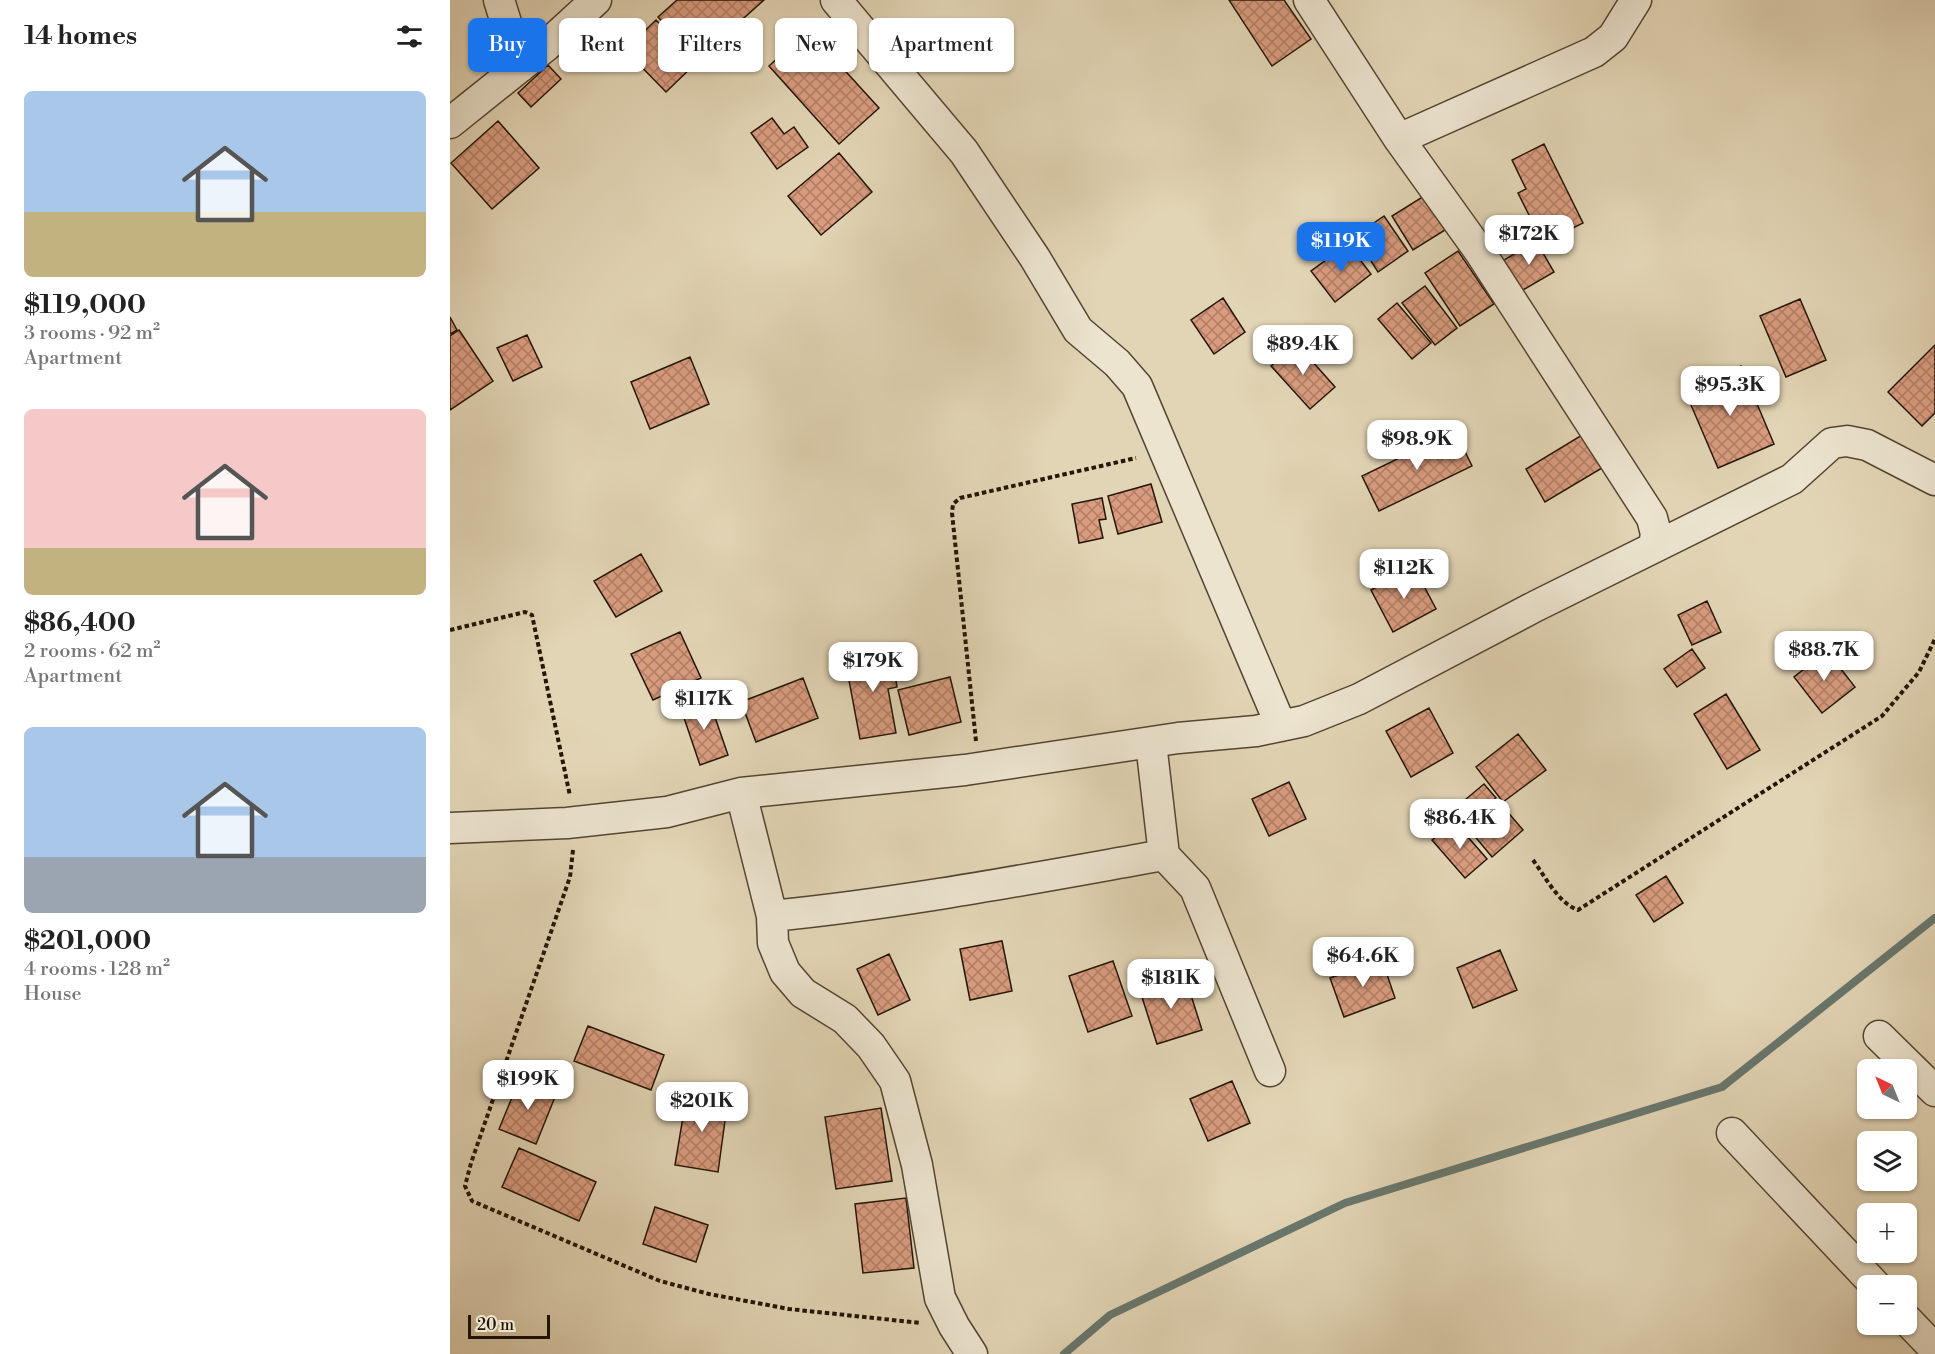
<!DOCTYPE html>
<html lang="en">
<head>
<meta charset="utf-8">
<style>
	body { margin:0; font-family:"Libre Bodoni",serif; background:#f6f6f6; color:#222; height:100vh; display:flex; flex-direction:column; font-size:22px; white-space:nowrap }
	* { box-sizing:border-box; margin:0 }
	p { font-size:20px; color:#767676 }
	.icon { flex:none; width:33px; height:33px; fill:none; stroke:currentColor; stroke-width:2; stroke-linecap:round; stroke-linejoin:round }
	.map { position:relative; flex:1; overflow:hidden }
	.drawer { display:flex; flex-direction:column; background:#fff; width:450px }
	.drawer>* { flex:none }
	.hud { position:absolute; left:18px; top:18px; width:570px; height:54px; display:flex; gap:12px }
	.needle { width:39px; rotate:317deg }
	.buttons { position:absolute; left:1407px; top:1059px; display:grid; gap:12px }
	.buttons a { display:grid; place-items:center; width:60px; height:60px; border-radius:9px; background:#fff; box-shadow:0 2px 4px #0004; font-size:30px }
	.scale { position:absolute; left:18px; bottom:15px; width:82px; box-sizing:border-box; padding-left:6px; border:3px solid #241506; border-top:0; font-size:16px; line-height:21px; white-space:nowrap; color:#241506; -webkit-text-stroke:4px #ece4cf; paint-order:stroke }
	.price { position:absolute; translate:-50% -51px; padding:0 14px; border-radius:12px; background:#fff; color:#222; font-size:20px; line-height:39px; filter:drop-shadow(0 2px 3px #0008) }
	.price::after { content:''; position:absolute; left:50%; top:36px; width:18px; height:14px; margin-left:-9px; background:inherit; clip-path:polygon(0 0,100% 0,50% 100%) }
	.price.current { background:#1a73e8; color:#fff }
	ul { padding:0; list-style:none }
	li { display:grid; align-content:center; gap:12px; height:318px; padding:0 24px }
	li span { display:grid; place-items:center; height:186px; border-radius:9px; color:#555 }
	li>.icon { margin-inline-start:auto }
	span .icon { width:108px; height:108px; fill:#fffc; stroke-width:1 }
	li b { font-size:26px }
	h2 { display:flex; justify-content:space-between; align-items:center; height:72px; padding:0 24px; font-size:26px }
	.chip { padding:0 21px; border-radius:9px; background:#fff; box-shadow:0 2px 4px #0004; font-size:21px; line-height:54px }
	.chip.current { background:#1a73e8; color:#fff }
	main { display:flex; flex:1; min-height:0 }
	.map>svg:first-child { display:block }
</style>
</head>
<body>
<main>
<section class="drawer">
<h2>14 homes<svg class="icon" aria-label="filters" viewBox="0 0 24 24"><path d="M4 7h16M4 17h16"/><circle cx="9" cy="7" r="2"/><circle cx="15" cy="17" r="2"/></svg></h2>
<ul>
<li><span style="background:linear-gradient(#a9c7e8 65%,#c2b280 0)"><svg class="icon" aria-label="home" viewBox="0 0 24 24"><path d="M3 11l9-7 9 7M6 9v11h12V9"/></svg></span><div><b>$119,000</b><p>3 rooms · 92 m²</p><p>Apartment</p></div></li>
<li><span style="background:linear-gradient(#f6c9c9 75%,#c2b280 0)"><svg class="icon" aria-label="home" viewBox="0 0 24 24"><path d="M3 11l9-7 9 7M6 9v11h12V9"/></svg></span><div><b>$86,400</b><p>2 rooms · 62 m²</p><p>Apartment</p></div></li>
<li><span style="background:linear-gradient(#a9c7e8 70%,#9aa5b1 0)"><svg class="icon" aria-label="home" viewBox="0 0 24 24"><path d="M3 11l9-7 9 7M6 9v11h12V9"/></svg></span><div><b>$201,000</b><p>4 rooms · 128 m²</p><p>House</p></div></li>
</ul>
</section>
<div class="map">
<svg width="1485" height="1354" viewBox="0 0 1485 1354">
	<defs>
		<pattern id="building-cross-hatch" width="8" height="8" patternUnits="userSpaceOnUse" patternTransform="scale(1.5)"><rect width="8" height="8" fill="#d99c7f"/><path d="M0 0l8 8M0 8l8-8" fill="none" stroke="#b07e66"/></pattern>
	</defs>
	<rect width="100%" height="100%" fill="#e2d5b5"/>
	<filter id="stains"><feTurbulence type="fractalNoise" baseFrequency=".00333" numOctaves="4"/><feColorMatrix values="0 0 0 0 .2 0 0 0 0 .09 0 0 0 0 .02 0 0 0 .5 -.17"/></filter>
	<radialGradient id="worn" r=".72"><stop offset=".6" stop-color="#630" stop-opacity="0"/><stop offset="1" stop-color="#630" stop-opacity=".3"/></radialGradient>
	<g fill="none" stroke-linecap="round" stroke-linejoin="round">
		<path stroke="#68776d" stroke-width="8" d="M614,1354L660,1315L895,1203L1272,1087L1485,918"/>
	</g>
	<path fill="url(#building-cross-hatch)" stroke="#241506" stroke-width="1.5" d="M227,0H314L247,60L208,17Z
		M779,0H834L861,39L822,66Z
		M206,20L247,62L216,92L175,50Z
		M358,30L429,108L389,144L319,66Z
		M98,65L111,79L81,107L68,93Z
		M322,118L334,134L344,127L358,147L327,169L301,133Z
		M48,121L89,168L42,209L1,163Z
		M1094,144L1133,223L1093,243L1068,193L1076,189L1062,160Z
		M389,153L422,192L371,235L338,196Z
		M974,196L995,230L963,250L942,216Z
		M934,216L958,251L928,272L905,236Z
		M1086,241L1104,272L1071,291L1054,260Z
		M898,244L921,274L885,302L861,271Z
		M1008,251L1044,304L1010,326L975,273Z
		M975,286L1007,328L985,345L952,303Z
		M773,298L795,332L764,354L741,320Z
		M1350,299L1376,360L1336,377L1310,316Z
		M947,303L981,343L962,359L928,319Z
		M0,317L7,330L0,334Z
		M9,330L43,381L0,410V336Z
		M77,335L92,367L63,381L47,348Z
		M846,343L885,387L860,409L821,366Z
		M1485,345V413L1472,426L1438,392Z
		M240,357L259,404L200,429L181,382Z
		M1291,366L1324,444L1268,468L1235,391Z
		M1005,431L1022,466L929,511L912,476Z
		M1132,435L1152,468L1095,502L1076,469Z
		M701,484L712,522L668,534L658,496Z
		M652,498L656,519L649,520L653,538L629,543L622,504Z
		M191,554L212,591L166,617L144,581Z
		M964,567L986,609L943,632L921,590Z
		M1257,601L1271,632L1242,645L1228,615Z
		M230,632L251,678L203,700L181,654Z
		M1242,649L1255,668L1227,687L1214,669Z
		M441,651L447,687L438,689L446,733L410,739L395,659Z
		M1377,651L1405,687L1372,713L1344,677Z
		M500,677L511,722L459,735L448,690Z
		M353,678L368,718L306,742L291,702Z
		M1276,694L1310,750L1277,769L1244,714Z
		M258,697L278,755L250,765L230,706Z
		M979,708L1003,753L961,777L936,731Z
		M1068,734L1096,770L1053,802L1026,767Z
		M839,782L856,819L819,836L802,799Z
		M1034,784L1046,798L1033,809L1044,821L1056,810L1073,830L1042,857L1003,810Z
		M1004,821L1037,859L1015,878L982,840Z
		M1216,876L1233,903L1204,922L1186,895Z
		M552,941L562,991L520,1000L510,949Z
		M1050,950L1067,990L1023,1008L1007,968Z
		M439,954L460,1000L428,1015L407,969Z
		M932,960L945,998L894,1017L880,978Z
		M663,961L682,1016L638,1032L619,976Z
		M735,976L752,1030L707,1044L690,991Z
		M138,1026L214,1055L201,1090L124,1061Z
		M70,1078L107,1092L86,1144L49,1129Z
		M782,1081L800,1123L758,1141L740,1099Z
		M237,1093L278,1099L268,1172L225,1165Z
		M431,1108L442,1181L386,1189L375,1117Z
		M69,1148L146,1182L129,1221L52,1187Z
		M456,1198L464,1268L413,1273L405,1204Z
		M205,1207L258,1225L246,1262L193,1244Z"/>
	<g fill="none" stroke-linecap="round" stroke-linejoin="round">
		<defs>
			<path id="minor" d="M49,0L70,67
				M386,0L514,152L585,258L628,330L667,363L687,386L831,726
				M859,0L949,139L1030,252L1202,518L1206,534L1204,546
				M0,123L96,46L146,0
				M949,139L1144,52L1163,37L1186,0
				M701,743L714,855L745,888L820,1071
				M291,793L322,916L323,943L335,972L353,993L395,1019L421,1046L445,1081L467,1165L490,1298L504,1326L522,1354
				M0,828L117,823L217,812L291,793L515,770L728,738L806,731L854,721L909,699L1086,606L1342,479L1382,443L1397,441L1417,445L1485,480
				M322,916C454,903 584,878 714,855
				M1429,1036L1485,1091
				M1282,1133L1426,1286
				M1456,1319L1481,1345"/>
		</defs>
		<use href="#minor" stroke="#544532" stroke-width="33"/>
		<path stroke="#241506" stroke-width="4" stroke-dasharray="4.5 3" stroke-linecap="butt" d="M0,630L75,612L82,615L120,796
			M526,741L502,513L503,504L510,498L686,458
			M123,850L120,877L21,1163L15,1186L22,1201L210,1281L259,1294L339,1309L471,1323
			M1083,860C1095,876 1108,903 1128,910L1432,716L1469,672L1485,639"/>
		<use href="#minor" stroke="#ece4cf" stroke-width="30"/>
	</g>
	<rect width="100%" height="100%" filter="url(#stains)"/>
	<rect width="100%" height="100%" fill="url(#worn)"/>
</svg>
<div class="buttons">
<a><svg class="needle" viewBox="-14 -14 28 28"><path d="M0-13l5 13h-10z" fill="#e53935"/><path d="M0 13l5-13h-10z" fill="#767676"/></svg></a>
<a><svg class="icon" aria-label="layers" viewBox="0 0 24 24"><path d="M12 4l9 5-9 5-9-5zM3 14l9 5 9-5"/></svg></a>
<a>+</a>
<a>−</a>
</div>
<div class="scale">20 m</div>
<b class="price" style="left:1079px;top:266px">$172K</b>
<b class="price current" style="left:891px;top:273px">$119K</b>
<b class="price" style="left:853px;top:376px">$89.4K</b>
<b class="price" style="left:1280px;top:417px">$95.3K</b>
<b class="price" style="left:967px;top:471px">$98.9K</b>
<b class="price" style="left:954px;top:600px">$112K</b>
<b class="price" style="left:1374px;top:682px">$88.7K</b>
<b class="price" style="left:423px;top:693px">$179K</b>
<b class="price" style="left:254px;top:731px">$117K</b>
<b class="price" style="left:1010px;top:850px">$86.4K</b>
<b class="price" style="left:913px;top:988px">$64.6K</b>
<b class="price" style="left:721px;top:1010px">$181K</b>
<b class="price" style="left:78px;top:1111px">$199K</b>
<b class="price" style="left:252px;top:1133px">$201K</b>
<div class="hud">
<a class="chip current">Buy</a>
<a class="chip">Rent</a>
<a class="chip">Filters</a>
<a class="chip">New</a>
<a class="chip">Apartment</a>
</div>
</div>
</main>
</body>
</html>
